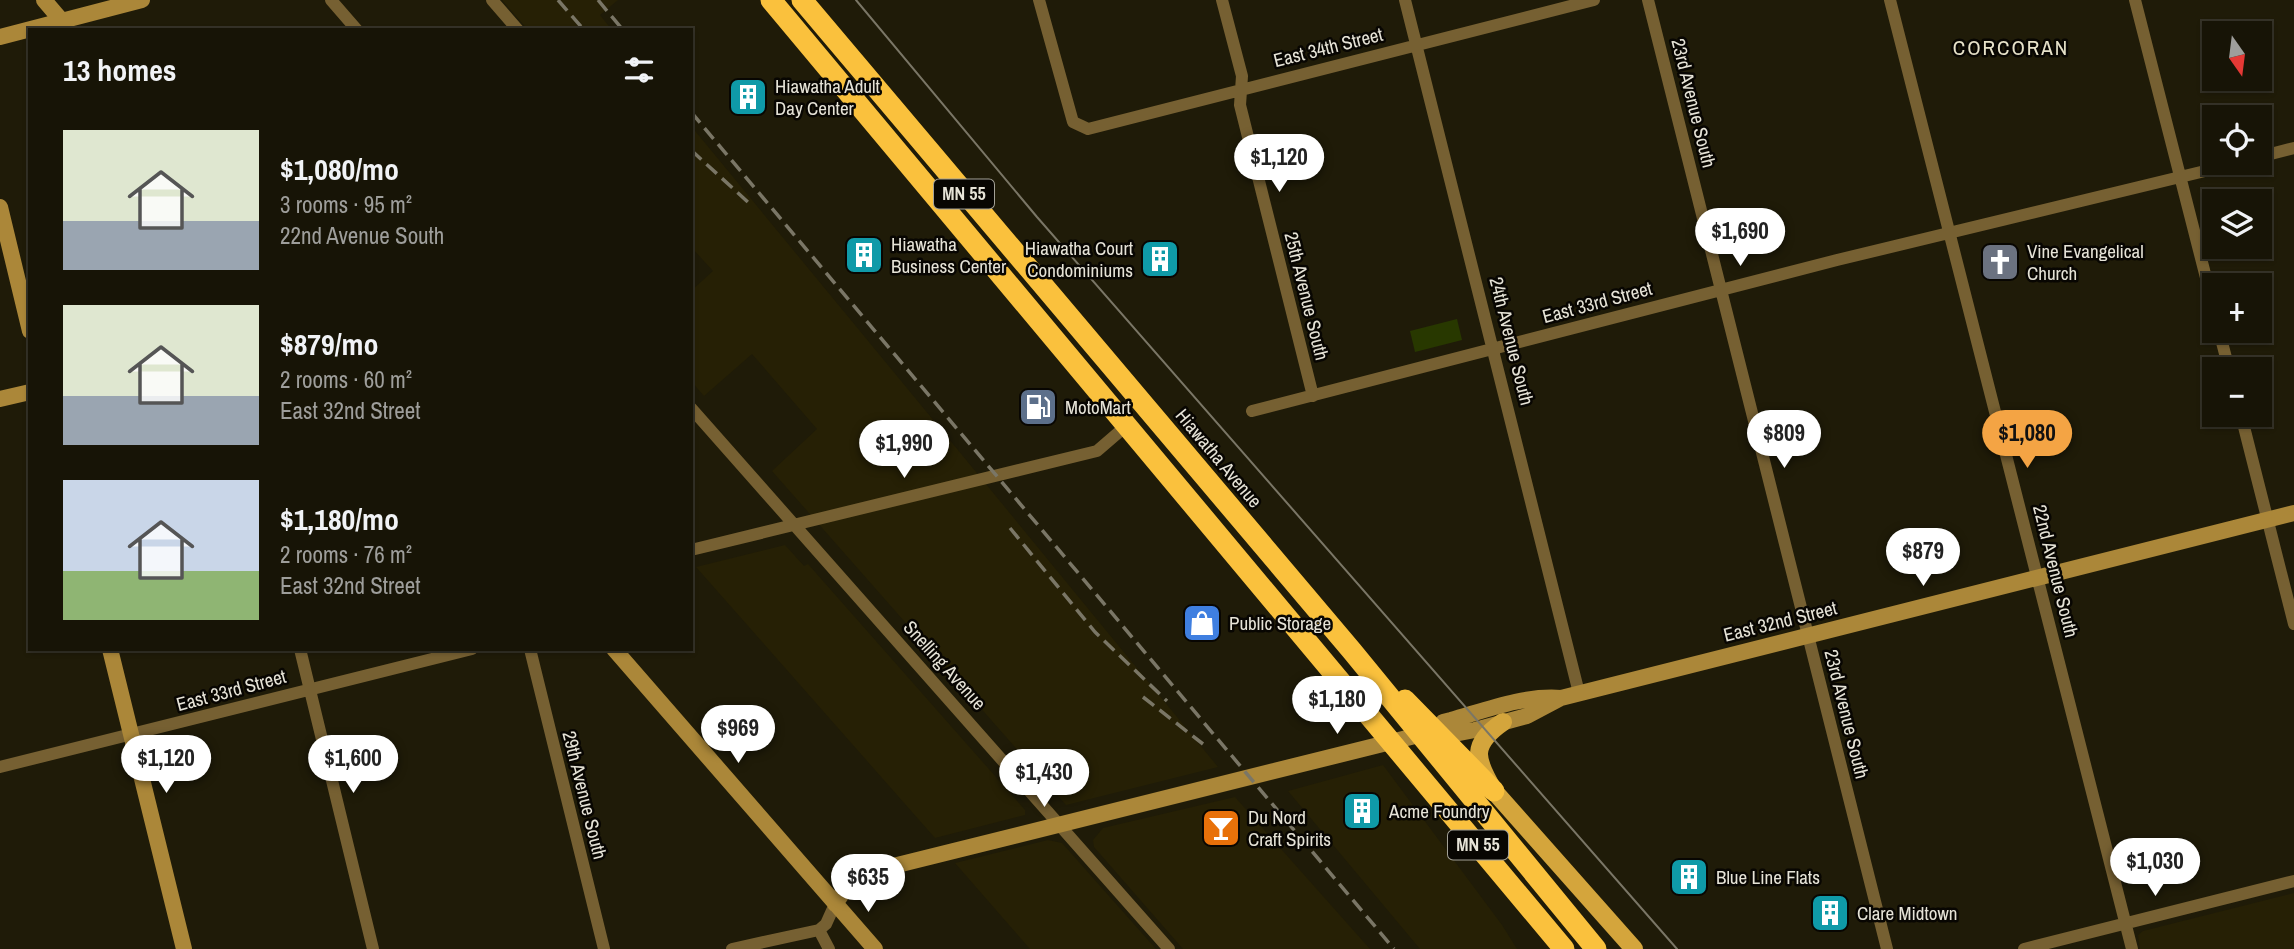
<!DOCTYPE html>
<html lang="en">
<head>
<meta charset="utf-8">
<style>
	body { margin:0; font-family:"Archivo Narrow",sans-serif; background:#242114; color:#f1f3f6; height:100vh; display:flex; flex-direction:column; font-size:26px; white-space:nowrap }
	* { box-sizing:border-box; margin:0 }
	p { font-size:23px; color:#9e9e9b }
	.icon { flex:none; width:38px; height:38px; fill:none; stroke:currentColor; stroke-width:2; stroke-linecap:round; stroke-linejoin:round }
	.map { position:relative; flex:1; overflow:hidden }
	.sheet { position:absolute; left:28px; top:28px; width:665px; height:623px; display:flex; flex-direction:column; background:#171406; border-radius:0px; box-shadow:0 2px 5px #0004,0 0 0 2px #363328 }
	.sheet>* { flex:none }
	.needle { width:46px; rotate:166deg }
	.fabs { position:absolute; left:2202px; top:21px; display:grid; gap:14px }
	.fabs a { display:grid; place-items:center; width:70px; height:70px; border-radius:0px; background:#171406; box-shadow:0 2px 5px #0004,0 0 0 2px #363328; font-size:35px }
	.price { position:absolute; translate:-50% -60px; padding:0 16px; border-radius:24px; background:#fff; color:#222; font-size:23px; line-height:46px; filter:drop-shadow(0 2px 4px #0008) }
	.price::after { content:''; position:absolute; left:50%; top:42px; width:21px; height:16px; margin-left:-10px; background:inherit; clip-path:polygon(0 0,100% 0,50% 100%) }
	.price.current { background:#f4a444; color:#111 }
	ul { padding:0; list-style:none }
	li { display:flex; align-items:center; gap:21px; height:175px; padding:0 35px }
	li span { display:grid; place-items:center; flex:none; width:196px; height:140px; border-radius:0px; color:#555 }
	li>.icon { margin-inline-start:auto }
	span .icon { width:84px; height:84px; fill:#fffc; stroke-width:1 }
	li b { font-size:30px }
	h2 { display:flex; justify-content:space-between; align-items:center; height:84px; padding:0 35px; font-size:30px }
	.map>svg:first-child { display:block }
</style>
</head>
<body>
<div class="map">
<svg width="2294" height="949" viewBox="0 0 2294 949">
	<rect width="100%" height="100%" fill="#1f1b08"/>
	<path fill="#262005" d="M502,0H618L600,15L612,30H528Z
		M691,126L981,478L1218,767L1066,805L772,471L817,429L752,354L704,396L691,381V291L713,271L691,247Z
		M785,545L804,566L808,564L1025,810V815L935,838L696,567Z
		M1383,765L1502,925L1517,949H1420L1288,791Z
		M1235,797L1370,949H1183L1094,847L1093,840L1103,828Z
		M1048,840L1062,843L1156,949H1030L955,863Z
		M2294,893V949H2140L2138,935L2143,931Z"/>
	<path fill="#283800" d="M1457,319L1462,340L1415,352L1410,331Z"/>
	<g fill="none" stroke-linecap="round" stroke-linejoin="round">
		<path stroke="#766032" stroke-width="12" d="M331,0L357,30
			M492,0L518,30
			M1039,0L1073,122L1088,129L1594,0
			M1222,0L1242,76L1240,105L1313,396
			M1405,0L1579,693
			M1648,0L1887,949
			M1890,0L2132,949
			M2135,0L2214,309
			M2259,157L2294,148
			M2219,331L2229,369
			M691,408L1169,949
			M1252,411L1837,260L2238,163
			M2241,415L2294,624
			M691,550L1097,451L1126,426
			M300,649L373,949
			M530,649L604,949
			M0,767L472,649
			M819,930L829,949
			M732,949L819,930L826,924L835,904
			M2024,949L2294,881"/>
		<path stroke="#ab8739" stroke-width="16" d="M44,0L67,27
			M0,37L142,0
			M0,207L30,331
			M0,399L30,392
			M110,649L184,949
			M614,649L875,949
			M1438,730L1443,722L1451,720C1486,710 1524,695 1561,698L2294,513
			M835,904L851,881L869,872L1419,735L1438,730L1449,735L1475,730L1527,716L1561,698"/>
		<path stroke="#d4a53c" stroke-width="18" d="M1503,722C1470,745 1475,759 1494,791L1634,949"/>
		<path stroke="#fac13d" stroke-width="21" d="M771,0L1564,949
			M802,0L1352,651L1596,949
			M1405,700L1494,791"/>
		<path stroke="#7a7666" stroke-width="2" d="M856,0L1037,217L1677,949"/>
		<path stroke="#7a7666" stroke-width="3.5" stroke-dasharray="14 7" stroke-linecap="butt" d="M558,0L584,30
			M598,0L623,30
			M691,112L1394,949
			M691,150L750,204
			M1010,528L1095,632L1167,701
			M1143,697L1203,744"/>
	</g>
	<defs>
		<symbol id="building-square" viewBox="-11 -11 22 22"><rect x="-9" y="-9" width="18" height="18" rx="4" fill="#0f9aa8" stroke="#080602"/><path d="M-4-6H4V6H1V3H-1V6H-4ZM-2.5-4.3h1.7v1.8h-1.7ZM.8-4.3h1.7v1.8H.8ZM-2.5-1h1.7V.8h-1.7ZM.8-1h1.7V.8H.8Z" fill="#fff"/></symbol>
		<symbol id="church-square" viewBox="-11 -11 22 22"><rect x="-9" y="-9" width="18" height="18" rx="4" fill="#6b7280" stroke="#080602"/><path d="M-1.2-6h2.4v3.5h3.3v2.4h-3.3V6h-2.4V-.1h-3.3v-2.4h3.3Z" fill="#fff"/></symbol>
		<symbol id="fuel-square" viewBox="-11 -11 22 22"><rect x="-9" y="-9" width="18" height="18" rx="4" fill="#5c6f8a" stroke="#080602"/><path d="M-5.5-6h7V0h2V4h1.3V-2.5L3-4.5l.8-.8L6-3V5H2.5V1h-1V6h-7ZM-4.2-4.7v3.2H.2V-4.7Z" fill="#fff"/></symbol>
		<symbol id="shop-square" viewBox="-11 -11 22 22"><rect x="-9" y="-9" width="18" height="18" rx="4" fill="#3f7fe0" stroke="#080602"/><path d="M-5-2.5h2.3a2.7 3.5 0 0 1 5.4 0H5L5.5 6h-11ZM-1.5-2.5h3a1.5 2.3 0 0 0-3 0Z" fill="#fff"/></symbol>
		<symbol id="bar-square" viewBox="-11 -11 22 22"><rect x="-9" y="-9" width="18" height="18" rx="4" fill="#e8710a" stroke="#080602"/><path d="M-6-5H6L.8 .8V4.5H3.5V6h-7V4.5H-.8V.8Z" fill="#fff"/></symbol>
	</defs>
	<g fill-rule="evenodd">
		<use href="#building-square" x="726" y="75" width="44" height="44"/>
		<use href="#building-square" x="842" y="233" width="44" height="44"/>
		<use href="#building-square" x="1138" y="237" width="44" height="44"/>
		<use href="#church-square" x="1978" y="240" width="44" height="44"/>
		<use href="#fuel-square" x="1016" y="385" width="44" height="44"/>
		<use href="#shop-square" x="1180" y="601" width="44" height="44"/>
		<use href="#building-square" x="1340" y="789" width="44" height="44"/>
		<use href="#bar-square" x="1199" y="806" width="44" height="44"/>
		<use href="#building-square" x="1667" y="855" width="44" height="44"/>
		<use href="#building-square" x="1808" y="891" width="44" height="44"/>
	</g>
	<g text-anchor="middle" stroke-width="5" stroke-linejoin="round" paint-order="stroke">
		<g fill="#080602" stroke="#a3a197" stroke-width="2">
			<rect x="934" y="179.5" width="60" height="29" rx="5"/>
			<rect x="1448" y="830.5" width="60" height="29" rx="5"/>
		</g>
		<g font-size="18" font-weight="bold" fill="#e6e3d7">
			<text x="964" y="200">MN 55</text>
			<text x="1478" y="851">MN 55</text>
		</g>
		<g font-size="19" fill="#e6e3d7" stroke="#080602">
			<text transform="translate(1328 47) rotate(-14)" y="7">East 34th Street</text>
			<text transform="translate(1694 103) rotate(76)" y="7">23rd Avenue South</text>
			<text transform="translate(1307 296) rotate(76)" y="7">25th Avenue South</text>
			<text transform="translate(1597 302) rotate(-15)" y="7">East 33rd Street</text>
			<text transform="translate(1512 341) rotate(76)" y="7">24th Avenue South</text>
			<text transform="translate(1219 458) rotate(50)" y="7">Hiawatha Avenue</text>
			<text transform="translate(2056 571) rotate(76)" y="7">22nd Avenue South</text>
			<text transform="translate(1780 621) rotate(-14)" y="7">East 32nd Street</text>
			<text transform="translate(945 665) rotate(48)" y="7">Snelling Avenue</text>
			<text transform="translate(231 690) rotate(-15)" y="7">East 33rd Street</text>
			<text transform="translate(1847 714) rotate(76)" y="7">23rd Avenue South</text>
			<text transform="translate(585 795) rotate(76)" y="7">29th Avenue South</text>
		</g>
		<g font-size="19" fill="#e6e3d7" stroke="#080602" text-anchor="start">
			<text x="775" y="93">Hiawatha Adult<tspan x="775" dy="22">Day Center</tspan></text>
			<text x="891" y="251">Hiawatha<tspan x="891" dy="22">Business Center</tspan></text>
			<text x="1133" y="255" text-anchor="end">Hiawatha Court<tspan x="1133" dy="22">Condominiums</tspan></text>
			<text x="2027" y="258">Vine Evangelical<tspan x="2027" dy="22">Church</tspan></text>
			<text x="1065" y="414">MotoMart</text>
			<text x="1229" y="630">Public Storage</text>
			<text x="1389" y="818">Acme Foundry</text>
			<text x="1248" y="824">Du Nord<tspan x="1248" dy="22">Craft Spirits</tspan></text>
			<text x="1716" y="884">Blue Line Flats</text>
			<text x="1857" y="920">Clare Midtown</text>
		</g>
		<g font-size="21" letter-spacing="2" fill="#e7e2c9" stroke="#080602">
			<text x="2011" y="55">CORCORAN</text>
		</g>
	</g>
</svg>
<div class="fabs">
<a><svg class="needle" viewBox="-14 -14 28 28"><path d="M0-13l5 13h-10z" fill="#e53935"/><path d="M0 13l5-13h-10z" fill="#9e9e9b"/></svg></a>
<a><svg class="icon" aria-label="locate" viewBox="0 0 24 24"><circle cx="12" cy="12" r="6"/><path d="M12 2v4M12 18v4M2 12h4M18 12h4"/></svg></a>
<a><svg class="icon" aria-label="layers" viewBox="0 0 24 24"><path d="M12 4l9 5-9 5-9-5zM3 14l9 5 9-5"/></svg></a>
<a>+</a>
<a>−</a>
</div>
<b class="price" style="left:1279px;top:194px">$1,120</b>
<b class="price" style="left:1740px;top:268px">$1,690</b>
<b class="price" style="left:1784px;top:470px">$809</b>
<b class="price current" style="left:2027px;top:470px">$1,080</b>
<b class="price" style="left:904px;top:480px">$1,990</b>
<b class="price" style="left:1923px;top:588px">$879</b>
<b class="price" style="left:1337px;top:736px">$1,180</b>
<b class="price" style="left:738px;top:765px">$969</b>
<b class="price" style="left:166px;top:795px">$1,120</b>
<b class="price" style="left:353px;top:795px">$1,600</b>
<b class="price" style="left:1044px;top:809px">$1,430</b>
<b class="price" style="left:2155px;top:898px">$1,030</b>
<b class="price" style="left:868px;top:914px">$635</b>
<section class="sheet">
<h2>13 homes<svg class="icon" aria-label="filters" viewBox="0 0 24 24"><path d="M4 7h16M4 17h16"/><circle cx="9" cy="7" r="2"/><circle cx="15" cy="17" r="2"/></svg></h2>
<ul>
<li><span style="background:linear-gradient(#dfe7d0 65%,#9aa5b1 0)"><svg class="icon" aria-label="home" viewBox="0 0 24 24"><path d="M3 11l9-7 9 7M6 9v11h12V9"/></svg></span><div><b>$1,080/mo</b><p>3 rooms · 95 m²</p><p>22nd Avenue South</p></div></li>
<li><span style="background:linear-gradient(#dfe7d0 65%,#9aa5b1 0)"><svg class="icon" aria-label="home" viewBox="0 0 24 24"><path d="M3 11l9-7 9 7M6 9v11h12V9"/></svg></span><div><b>$879/mo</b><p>2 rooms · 60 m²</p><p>East 32nd Street</p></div></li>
<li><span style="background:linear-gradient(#c9d6e8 65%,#8fb573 0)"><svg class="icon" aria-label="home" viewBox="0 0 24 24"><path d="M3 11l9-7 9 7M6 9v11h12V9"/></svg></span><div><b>$1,180/mo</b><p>2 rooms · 76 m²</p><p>East 32nd Street</p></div></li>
</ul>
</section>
</div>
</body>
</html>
